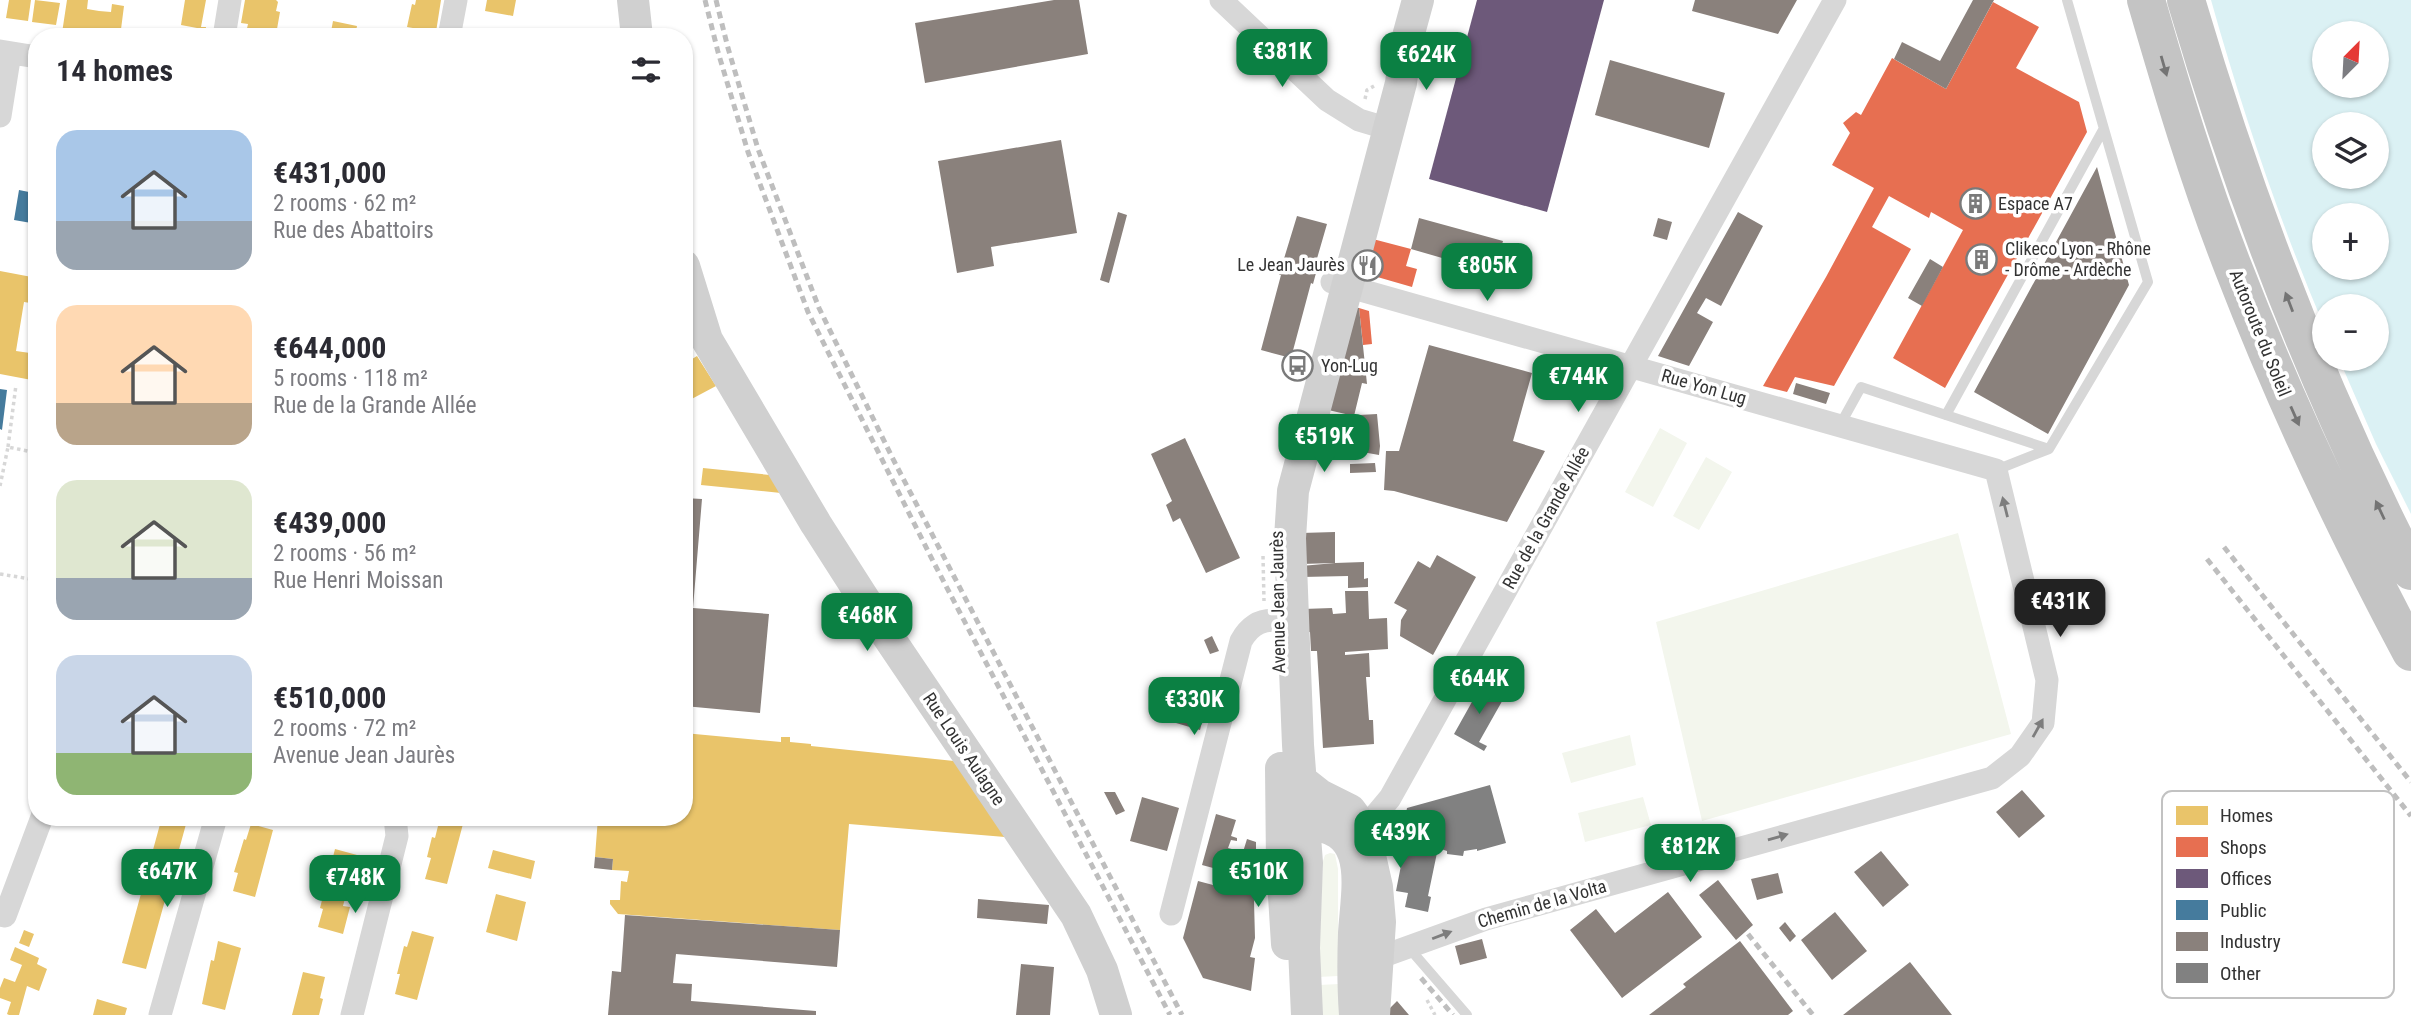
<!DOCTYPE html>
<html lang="en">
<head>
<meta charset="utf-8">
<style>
	body { margin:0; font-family:"Roboto Condensed",sans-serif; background:#f2f2f3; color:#2b2b33; height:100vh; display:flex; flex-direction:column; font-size:26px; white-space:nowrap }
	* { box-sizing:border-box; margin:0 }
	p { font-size:23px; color:#7c7c81 }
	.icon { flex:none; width:38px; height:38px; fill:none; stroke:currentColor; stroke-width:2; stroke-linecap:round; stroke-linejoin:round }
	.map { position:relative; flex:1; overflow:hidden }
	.sheet { position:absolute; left:28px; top:28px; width:665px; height:798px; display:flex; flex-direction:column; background:#fff; border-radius:28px; box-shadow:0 2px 5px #0004 }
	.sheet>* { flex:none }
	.needle { width:46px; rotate:24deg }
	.tools { position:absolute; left:2312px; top:21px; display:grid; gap:14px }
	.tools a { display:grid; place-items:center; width:77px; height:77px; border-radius:50%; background:#fff; box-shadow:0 2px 5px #0004; font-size:35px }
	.price { position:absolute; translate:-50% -60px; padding:0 16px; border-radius:14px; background:#0b8043; color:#fff; font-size:23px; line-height:46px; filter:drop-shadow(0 2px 4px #0008) }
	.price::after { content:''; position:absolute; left:50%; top:42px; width:21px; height:16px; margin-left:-10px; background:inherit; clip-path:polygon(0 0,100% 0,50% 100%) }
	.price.active { background:#222; color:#fff }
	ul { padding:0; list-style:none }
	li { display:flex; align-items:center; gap:21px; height:175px; padding:0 28px }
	li span { display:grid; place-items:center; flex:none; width:196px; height:140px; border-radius:21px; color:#555 }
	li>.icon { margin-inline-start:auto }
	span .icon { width:84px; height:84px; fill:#fffc; stroke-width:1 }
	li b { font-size:30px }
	h2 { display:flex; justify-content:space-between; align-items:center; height:84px; padding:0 28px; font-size:30px }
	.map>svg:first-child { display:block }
</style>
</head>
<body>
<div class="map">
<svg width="2411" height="1015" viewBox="0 0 2411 1015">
	<rect width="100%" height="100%" fill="#fff"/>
	<path fill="#f3f6ed" d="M1660,428L1687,443L1653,507L1625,492Z
		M1706,457L1732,472L1699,530L1673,516Z
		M1958,533L2011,734L1702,821L1656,622Z
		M1630,735L1636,765L1571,783L1562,753Z
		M1643,797L1651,825L1585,842L1578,813Z
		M1330,853L1335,854L1338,869V976L1318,977L1323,861L1325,855Z
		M1339,984L1347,1015H1320L1319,985Z"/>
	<path fill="#dbf1f4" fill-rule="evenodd" d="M2211,0H2411V514L2376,444L2339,359H2376V306H2324V326C2279,220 2242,110 2211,0ZM2324,33H2376V86H2324ZM2324,124H2376V177H2324ZM2324,215H2376V268H2324Z"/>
	<path fill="#e9c46a" d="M9,0H31L28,21L6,18Z
		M35,0L60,3L56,25L32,22Z
		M67,0H88L87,9L99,11L111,12L112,4L124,6L120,37H89L62,33Z
		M185,0H206L201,27H206L205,36L196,34L197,28L181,25Z
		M245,0H276L278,2L276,11L280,12L277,29L270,28L269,34L277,37H245L248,24L241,23Z
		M416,0H441L436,32L407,27L412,4L415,5Z
		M487,0H516L513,16L485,11Z
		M333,21L357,26L355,37H330Z
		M0,271L37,278V304L24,302L16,351L37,354V381L0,374Z
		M697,356L716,386L686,402L684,398V364Z
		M703,468L770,475L781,493L701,485Z
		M684,733L781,742V737H790V742L811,744V746L954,761L1005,837L849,824L840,930L618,914L610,904V900H620L621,881L627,882L629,871L612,870L613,859L595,857L598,817H684Z
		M162,817H188L146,969L122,963Z
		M440,818L463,824L447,884L425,879L431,858L427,857L432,837L435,838Z
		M251,824L273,830L255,897L233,891L238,873L234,872L244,839L246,840Z
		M335,849L357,855L350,895L346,894L343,906L350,907L343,934L318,927L323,909L320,908Z
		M493,850L535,861L531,879L488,868Z
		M496,894L526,902L517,941L486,932Z
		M24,930L34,934L29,947L19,943Z
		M412,931L434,937L417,1000L395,994L400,974H397L404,946L407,947Z
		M218,941L241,948L225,1010L202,1004L211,960L214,961Z
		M15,947L39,958L37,964L47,969L39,991L27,986L19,1015H9L7,1014L11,1002L0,998V988L4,978L15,982L22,965L10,960Z
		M303,972L325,977L320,998L323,999L319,1015H292Z
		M97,999L127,1008L125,1015H93Z"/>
	<path fill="#e76f51" d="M1993,2L2039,27L2016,68L2079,102L2087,132L1945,388L1893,358L1963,230L1931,212L1929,218L1889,196L1872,227L1911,249L1834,386L1795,377L1787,392L1763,386L1826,277L1874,188L1832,165L1850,133L1843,123L1856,112L1861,115L1892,58L1946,89Z
		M1369,238L1411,249L1406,266L1417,269L1412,287L1360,272Z
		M1359,308L1369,311L1372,344L1363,345Z"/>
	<path fill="#6d597a" d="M1477,0H1604L1547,212L1429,179Z"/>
	<path fill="#457b9d" d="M35,188L37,224L14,220L19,190L34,193Z
		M0,389L7,390L2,430L0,429Z"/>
	<path fill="#8a817c" d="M1054,0H1079L1088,54L925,83L915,23Z
		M1695,0H1797L1778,34L1692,11Z
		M1973,0H1994L1946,89L1894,59L1902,42L1940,61Z
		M1610,60L1725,93L1709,148L1595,115Z
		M1061,140L1077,233L991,247L994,266L957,273L938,161Z
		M2097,167L2129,285L2048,434L1974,392Z
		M1118,212L1127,215L1109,283L1100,280Z
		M1738,212L1763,226L1721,306L1706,298L1697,313L1713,322L1689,366L1658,356Z
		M1297,216L1327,224L1316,262H1319L1313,284L1311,283L1291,358L1261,350L1281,275H1279Z
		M1419,218L1503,241L1494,273L1411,249Z
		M1658,218L1672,222L1667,240L1653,236Z
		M1930,259L1943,267L1922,306L1908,298Z
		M1350,306L1359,308L1367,384L1362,383L1354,416L1324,409Z
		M1429,345L1532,373L1513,441L1545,451L1507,522L1394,491L1384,490L1386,451H1399Z
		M1796,383L1830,393L1826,404L1793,394Z
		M1377,414L1380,446L1379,455L1340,448L1337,460L1314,454L1320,433L1361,442L1359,415Z
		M1185,438L1240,558L1206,573L1180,518L1173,522L1166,505L1172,501L1151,454Z
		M1375,463L1376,472L1350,473V464Z
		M684,498L702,499L693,608L769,614L760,713L684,706Z
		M1335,532V563L1364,562V579L1368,578V587L1348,588V576L1302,577L1301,566L1335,563L1301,564V533Z
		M1437,555L1476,577L1433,655L1400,636L1401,620L1407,610L1394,603L1418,561L1430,568Z
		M1345,591H1368L1369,619L1387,618L1388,649L1345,652V655L1369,653L1370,677H1366L1369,720H1373L1374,744L1323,748L1317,651H1311L1310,632L1304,633L1303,609L1332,608L1333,614L1346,613Z
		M1212,636L1219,651L1210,654L1204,640Z
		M1184,692L1208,699L1200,730L1176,723Z
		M2022,790L2045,816L2019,838L1996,812Z
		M1104,792H1115L1125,811L1116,815Z
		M1142,797L1179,808L1167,851L1130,841Z
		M1216,814L1236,820L1231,836L1237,838V841L1231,840L1228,848L1243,852L1247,839L1256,842V865H1253L1255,938L1250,957L1255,958L1251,991L1203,978L1183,938L1198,881L1247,894L1250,878L1202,865Z
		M1881,851L1909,885L1883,907L1854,872Z
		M595,857L613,859L612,870L594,868Z
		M1778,873L1783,893L1757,900L1751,879Z
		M1718,880L1753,925L1736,940L1699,895Z
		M1668,892L1702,937L1622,998L1570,930L1596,909L1615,933Z
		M978,899L1049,905L1047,924L977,918Z
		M1835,912L1867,951L1832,980L1801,940Z
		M625,915L840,930L837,967L676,954L673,983L692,984L691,1001L816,1011V1015H608L612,971L621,972Z
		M1785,922L1796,936L1790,942L1779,928Z
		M1482,939L1487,958L1460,965L1455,946Z
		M1740,941L1793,1011L1788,1015H1649L1686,987L1683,984Z
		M1910,962L1952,1015H1843Z
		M1021,964L1054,967L1050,1015H1016Z
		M1397,1001L1409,1015H1390L1387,1011Z"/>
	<path fill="#818181" d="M1482,684L1505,696L1479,742L1487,746L1484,751L1454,734Z
		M1490,785L1506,843L1477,851V849L1464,851L1463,856L1447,854V851L1438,848L1428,896L1431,897L1428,912L1405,907L1408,893L1396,891L1406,840L1394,838L1396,832L1402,833L1407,808Z"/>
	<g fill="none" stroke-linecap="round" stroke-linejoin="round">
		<path stroke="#d7d7d7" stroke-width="3.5" stroke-dasharray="3.5 3.5" stroke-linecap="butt" d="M1365,99L1367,90L1374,86
			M8,447L16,385
			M0,486L8,447L37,453
			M1263,556L1264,601
			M0,574L37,580
			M1427,1000L1435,1015"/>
		<path stroke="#d7d7d7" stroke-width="10" d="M1946,415L2103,130
			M1840,425L1861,387L2049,449
			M1996,470L2049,449L2148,282L2067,0
			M1409,948L1467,1015"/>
		<path stroke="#d7d7d7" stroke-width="23" d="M1221,0L1327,100L1359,120L1389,129
			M224,37L230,0
			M449,37L456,0
			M0,51L37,57
			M0,116L10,53
			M1332,282L1996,470L2047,680L2043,723L2020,756L1992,778L1486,919L1378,958L1371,959L1365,954
			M1354,841L1390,798L1835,0
			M1171,914L1241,641C1251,623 1265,617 1285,622L1294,643
			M0,915L5,916L42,817
			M160,1015L216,817
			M352,1015L397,836L395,817"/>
		<path stroke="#d0d0d0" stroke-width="32" d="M633,0L637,37
			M684,266L707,340L816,524L887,635L1076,915L1102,970L1116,1015
			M1281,768L1282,864L1287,944
			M1301,780L1320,795L1350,810L1364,829L1377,887L1380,922L1374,1015
			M1305,824C1372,827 1357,886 1354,933C1353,960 1353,988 1355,1015
			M1307,1015L1304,948L1307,863L1298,745L1294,644L1290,538L1293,491L1401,83L1406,44L1418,0"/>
		<path stroke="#c4c4c4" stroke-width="38" d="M2146,0C2172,90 2199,180 2233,267C2284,399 2344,527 2411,652
			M2186,0C2244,197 2317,388 2411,571"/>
		<path stroke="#bebebe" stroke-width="5" stroke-dasharray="7 5" stroke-linecap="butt" d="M705,0L718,52L748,152L808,312L934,563L1170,1015
			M716,0L728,48L758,149L819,308L894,461L1182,1015
			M2224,547L2411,782
			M2207,559L2411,816
			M1748,934L1813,1015
			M1421,978L1453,1015"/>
	</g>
	<defs><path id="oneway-solid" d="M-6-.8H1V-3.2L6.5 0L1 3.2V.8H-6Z" transform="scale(1.75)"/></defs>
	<g fill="#747474">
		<use href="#oneway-solid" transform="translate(2164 66) rotate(74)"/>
		<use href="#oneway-solid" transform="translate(2289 302) rotate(-111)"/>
		<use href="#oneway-solid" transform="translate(2295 416) rotate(66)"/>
		<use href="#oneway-solid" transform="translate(2380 510) rotate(-115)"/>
	</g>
	<g fill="#7d7d7d">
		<use href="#oneway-solid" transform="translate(2005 507) rotate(-104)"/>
		<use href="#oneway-solid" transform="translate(2038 728) rotate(-61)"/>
		<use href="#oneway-solid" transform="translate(1778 837) rotate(-16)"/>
		<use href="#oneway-solid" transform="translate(1442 935) rotate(-21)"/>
	</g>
	<defs>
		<symbol id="building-ring" viewBox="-11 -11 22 22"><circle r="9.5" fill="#fff" stroke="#7a7a7a" stroke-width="1.5"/><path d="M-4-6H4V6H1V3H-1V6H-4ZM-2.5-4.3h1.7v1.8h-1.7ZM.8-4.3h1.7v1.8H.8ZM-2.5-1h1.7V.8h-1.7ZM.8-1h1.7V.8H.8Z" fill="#7a7a7a"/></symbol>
		<symbol id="restaurant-ring" viewBox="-11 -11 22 22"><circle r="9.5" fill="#fff" stroke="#7a7a7a" stroke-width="1.5"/><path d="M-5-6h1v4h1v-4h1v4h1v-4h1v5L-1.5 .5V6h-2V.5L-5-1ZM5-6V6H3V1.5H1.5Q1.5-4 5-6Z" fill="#7a7a7a"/></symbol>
		<symbol id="bus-ring" viewBox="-11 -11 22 22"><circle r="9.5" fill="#fff" stroke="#7a7a7a" stroke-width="1.5"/><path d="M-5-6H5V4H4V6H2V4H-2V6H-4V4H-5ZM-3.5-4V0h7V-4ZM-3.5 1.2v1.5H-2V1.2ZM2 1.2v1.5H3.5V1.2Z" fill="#7a7a7a"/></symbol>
	</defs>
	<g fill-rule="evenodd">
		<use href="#building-ring" x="1958" y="186" width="35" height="35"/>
		<use href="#building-ring" x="1964" y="242" width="35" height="35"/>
		<use href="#restaurant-ring" x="1350" y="248" width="35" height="35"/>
		<use href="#bus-ring" x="1280" y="348" width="35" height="35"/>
	</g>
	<g text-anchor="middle" stroke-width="7" stroke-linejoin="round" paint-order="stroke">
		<g font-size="18" fill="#333" stroke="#fff" text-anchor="start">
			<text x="1998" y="210">Espace A7</text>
			<text x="2005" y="255">Clikeco Lyon - Rhône<tspan x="2005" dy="21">- Drôme - Ardèche</tspan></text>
			<text x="1345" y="271" text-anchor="end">Le Jean Jaurès</text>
			<text x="1321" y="372">Yon-Lug</text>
		</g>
		<g font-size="18" fill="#333" stroke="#fff">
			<text transform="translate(2260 333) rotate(68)" y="6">Autoroute du Soleil</text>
			<text transform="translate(1704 387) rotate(16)" y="6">Rue Yon Lug</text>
			<text transform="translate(1546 518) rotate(-61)" y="6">Rue de la Grande Allée</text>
			<text transform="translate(1278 602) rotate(-91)" y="6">Avenue Jean Jaurès</text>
			<text transform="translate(964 749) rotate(56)" y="6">Rue Louis Aulagne</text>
			<text transform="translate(1542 904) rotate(-16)" y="6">Chemin de la Volta</text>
		</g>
	</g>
	<rect x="2162" y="791" width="232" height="207" rx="10" fill="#fff" stroke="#c2c2c2" stroke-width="2"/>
	<rect x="2176" y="806" width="32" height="19" fill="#e9c46a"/>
	<rect x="2176" y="837" width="32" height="20" fill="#e76f51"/>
	<rect x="2176" y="869" width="32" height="19" fill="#6d597a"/>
	<rect x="2176" y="900" width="32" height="20" fill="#457b9d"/>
	<rect x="2176" y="932" width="32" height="19" fill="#8a817c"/>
	<rect x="2176" y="963" width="32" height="20" fill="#818181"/>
	<g font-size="19" fill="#333">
		<text x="2220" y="822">Homes</text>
		<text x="2220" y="854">Shops</text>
		<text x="2220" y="885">Offices</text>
		<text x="2220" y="917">Public</text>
		<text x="2220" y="948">Industry</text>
		<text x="2220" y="980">Other</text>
	</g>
</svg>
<div class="tools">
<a><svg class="needle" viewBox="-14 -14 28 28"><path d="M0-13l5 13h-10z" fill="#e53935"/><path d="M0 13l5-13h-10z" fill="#7c7c81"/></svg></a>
<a><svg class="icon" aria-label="layers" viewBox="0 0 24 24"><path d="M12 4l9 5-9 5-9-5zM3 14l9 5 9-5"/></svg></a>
<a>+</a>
<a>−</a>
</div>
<b class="price" style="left:1282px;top:89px">€381K</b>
<b class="price" style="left:1426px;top:92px">€624K</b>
<b class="price" style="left:1487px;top:303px">€805K</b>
<b class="price" style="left:1578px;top:414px">€744K</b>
<b class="price" style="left:1324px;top:474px">€519K</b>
<b class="price active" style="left:2060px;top:639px">€431K</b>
<b class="price" style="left:867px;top:653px">€468K</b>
<b class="price" style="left:1479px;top:716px">€644K</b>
<b class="price" style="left:1194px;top:737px">€330K</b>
<b class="price" style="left:1400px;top:870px">€439K</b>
<b class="price" style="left:1690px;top:884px">€812K</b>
<b class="price" style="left:167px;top:909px">€647K</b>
<b class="price" style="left:1258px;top:909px">€510K</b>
<b class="price" style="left:355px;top:915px">€748K</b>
<section class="sheet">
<h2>14 homes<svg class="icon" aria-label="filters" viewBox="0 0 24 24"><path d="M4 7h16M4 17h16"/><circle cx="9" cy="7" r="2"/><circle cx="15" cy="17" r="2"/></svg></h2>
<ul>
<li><span style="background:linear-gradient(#a9c7e8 65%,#9aa5b1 0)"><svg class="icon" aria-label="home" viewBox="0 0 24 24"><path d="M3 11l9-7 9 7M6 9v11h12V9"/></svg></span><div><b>€431,000</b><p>2 rooms · 62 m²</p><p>Rue des Abattoirs</p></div></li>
<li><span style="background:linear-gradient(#ffd9b3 70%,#b9a48a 0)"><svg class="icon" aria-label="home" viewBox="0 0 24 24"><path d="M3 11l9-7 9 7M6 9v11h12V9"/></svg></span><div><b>€644,000</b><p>5 rooms · 118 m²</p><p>Rue de la Grande Allée</p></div></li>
<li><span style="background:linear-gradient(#dfe7d0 70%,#9aa5b1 0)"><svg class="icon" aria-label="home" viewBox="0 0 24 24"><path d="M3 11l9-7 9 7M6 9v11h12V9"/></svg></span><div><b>€439,000</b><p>2 rooms · 56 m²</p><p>Rue Henri Moissan</p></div></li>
<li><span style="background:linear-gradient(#c9d6e8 70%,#8fb573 0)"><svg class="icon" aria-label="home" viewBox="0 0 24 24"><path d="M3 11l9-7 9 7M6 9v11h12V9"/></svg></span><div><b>€510,000</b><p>2 rooms · 72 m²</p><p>Avenue Jean Jaurès</p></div></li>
</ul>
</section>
</div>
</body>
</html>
